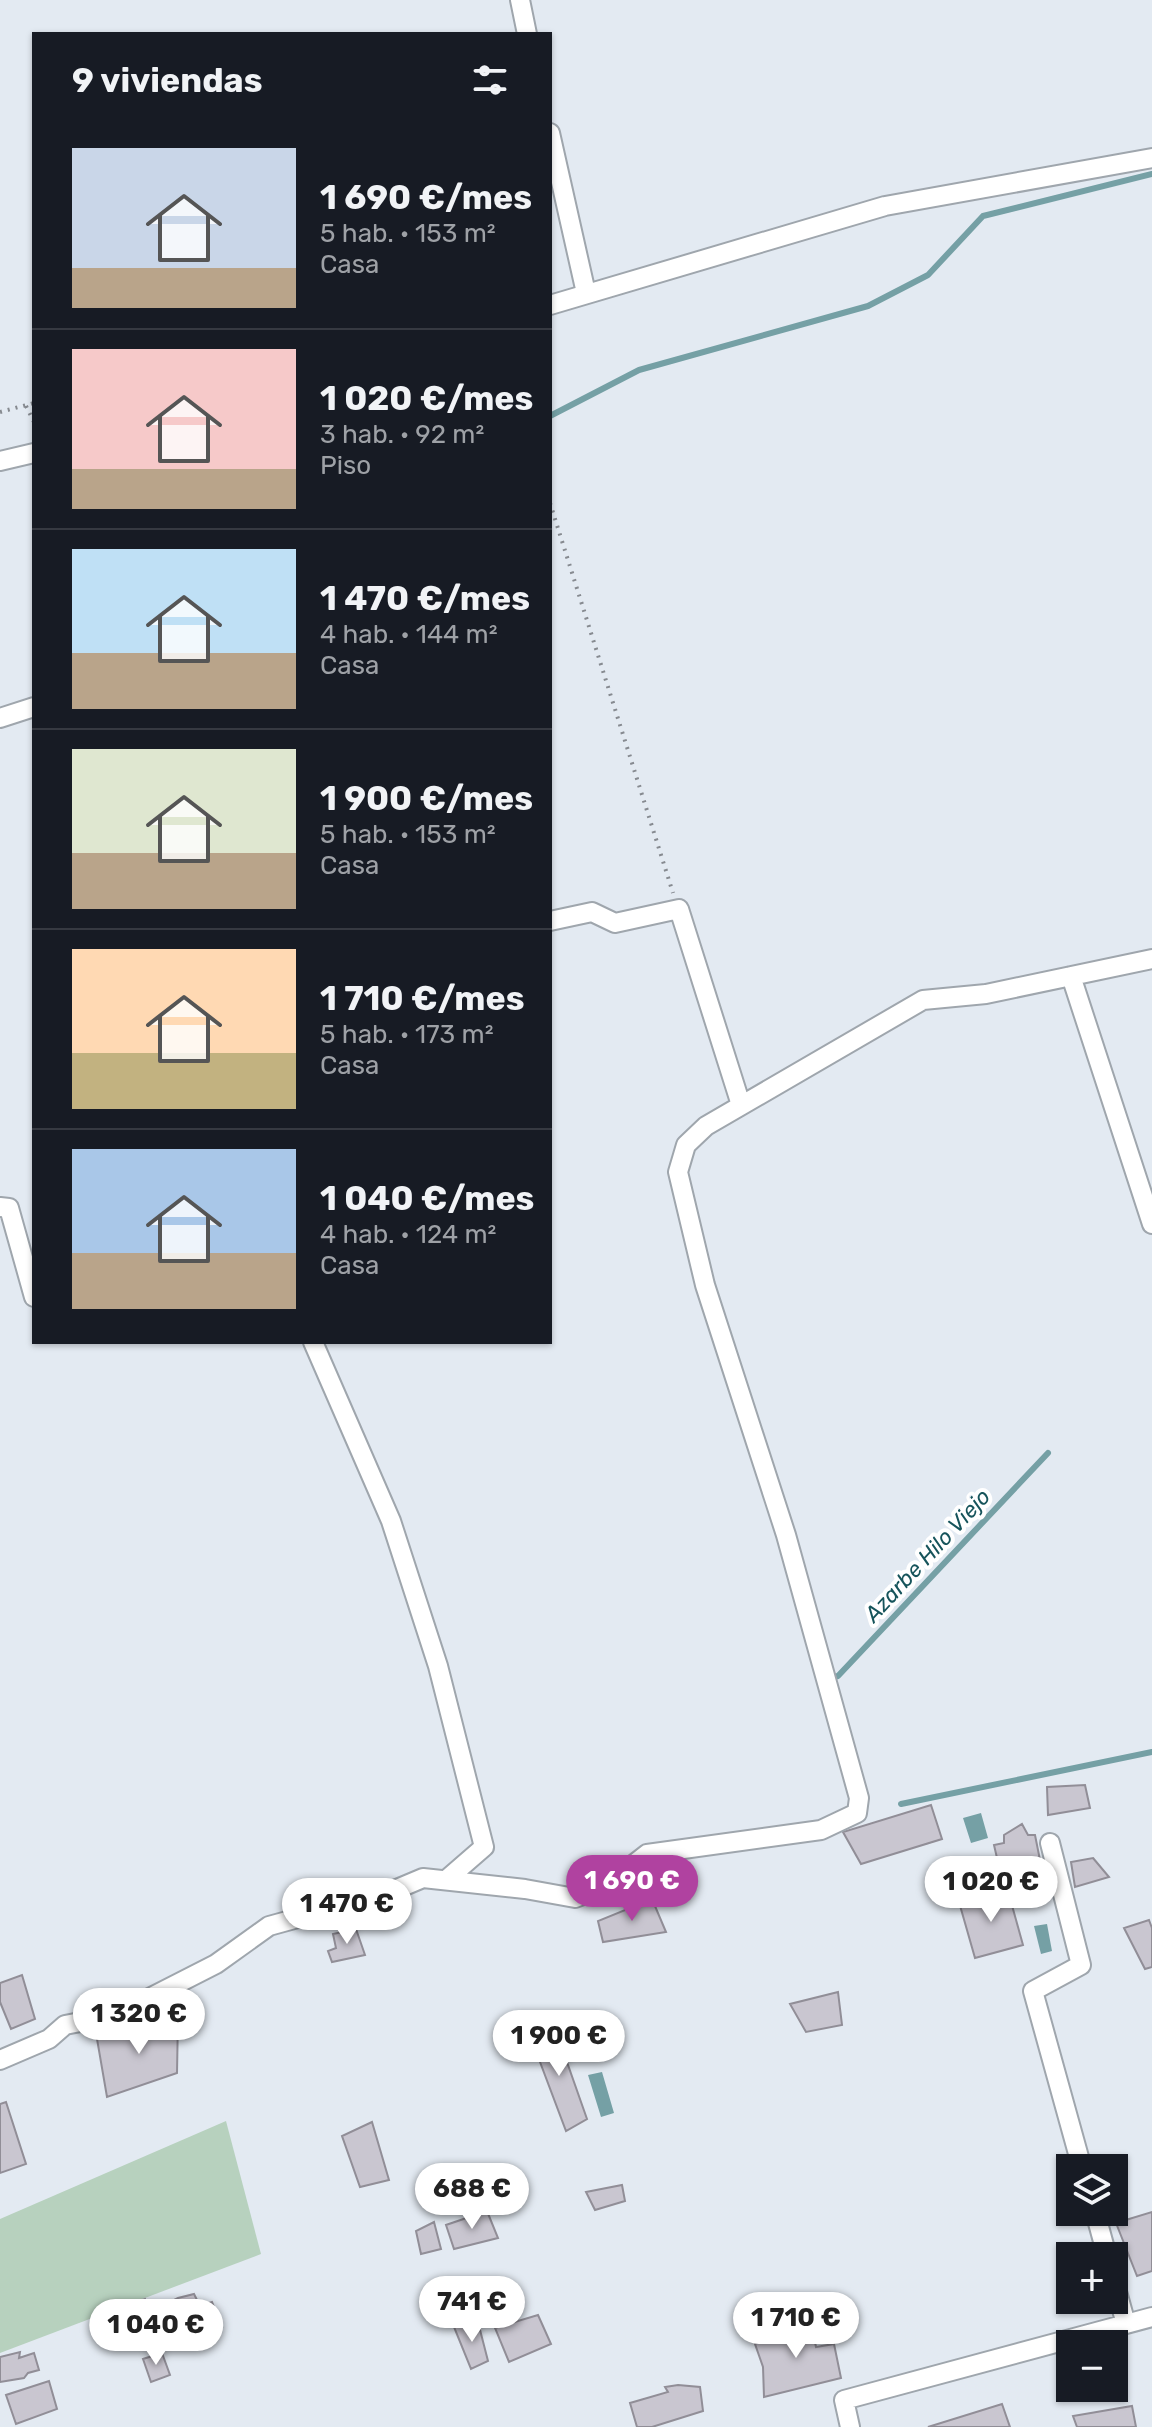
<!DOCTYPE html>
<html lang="es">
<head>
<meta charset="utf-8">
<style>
	body { margin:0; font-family:Rubik,sans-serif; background:#20242c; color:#f1f3f6; height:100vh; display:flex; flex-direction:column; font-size:30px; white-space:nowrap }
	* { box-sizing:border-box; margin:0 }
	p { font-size:26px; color:#9ea1a6 }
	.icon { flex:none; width:44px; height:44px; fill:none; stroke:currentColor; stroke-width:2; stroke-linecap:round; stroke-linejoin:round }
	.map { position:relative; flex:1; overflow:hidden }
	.details { position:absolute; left:32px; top:32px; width:520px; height:1312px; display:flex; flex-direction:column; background:#171b24; border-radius:0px; box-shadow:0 2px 6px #0004 }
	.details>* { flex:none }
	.buttons { position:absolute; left:1056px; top:2154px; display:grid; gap:16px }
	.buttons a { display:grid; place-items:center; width:72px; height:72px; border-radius:0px; background:#171b24; box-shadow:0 2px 6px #0004; font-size:40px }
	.price { position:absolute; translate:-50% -68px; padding:0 18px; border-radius:28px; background:#fff; color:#222; font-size:26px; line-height:52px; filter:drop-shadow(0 2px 4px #0008) }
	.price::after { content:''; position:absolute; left:50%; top:48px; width:24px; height:18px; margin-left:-12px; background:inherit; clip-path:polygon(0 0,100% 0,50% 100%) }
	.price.active { background:#b042a0; color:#fff }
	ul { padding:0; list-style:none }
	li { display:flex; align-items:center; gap:24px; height:200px; padding:0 40px }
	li+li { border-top:2px solid #363941 }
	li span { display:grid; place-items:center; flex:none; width:224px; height:160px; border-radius:0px; color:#555 }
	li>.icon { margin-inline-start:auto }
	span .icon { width:96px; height:96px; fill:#fffc; stroke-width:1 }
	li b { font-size:34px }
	h2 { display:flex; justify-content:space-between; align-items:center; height:96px; padding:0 40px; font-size:34px }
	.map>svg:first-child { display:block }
</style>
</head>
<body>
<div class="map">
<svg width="1152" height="2427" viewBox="0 0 1152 2427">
	<rect width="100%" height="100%" fill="#e3eaf2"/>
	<path fill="#b7d1be" d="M226,2121L261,2254L0,2353V2219Z"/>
	<path fill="#75a0a5" d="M981,1813L988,1838L971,1843L963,1818Z
		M1047,1924L1052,1951L1041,1954L1034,1926Z
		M602,2072L614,2113L601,2117L588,2075Z"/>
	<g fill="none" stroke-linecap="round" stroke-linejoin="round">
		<path stroke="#75a0a5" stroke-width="6" d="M550,416L639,370L868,306L928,275L983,216L1152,174
			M830,1678L838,1676L1048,1453
			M901,1804L1152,1752"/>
	</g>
	<path fill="#c9c6d0" stroke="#918e97" stroke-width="2" d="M1085,1785L1090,1808L1048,1815L1047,1787Z
		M931,1805L942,1839L861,1864L843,1832Z
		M1022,1824L1028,1835H1035L1042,1870L1003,1884L994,1845L1004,1843V1835Z
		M1093,1858L1109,1877L1075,1887L1071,1862Z
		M1008,1891L1023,1945L975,1958L959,1902Z
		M652,1899L666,1932L603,1942L598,1921Z
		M1149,1920L1152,1928V1967L1145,1969L1124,1928Z
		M356,1929L365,1955L332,1962L328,1951L336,1948L333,1934Z
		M22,1975L35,2019L11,2029L0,2002V1983Z
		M838,1992L842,2025L806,2032L790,2004Z
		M178,2016L177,2073L107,2097L97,2039Z
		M555,2028L587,2119L566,2131L531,2038Z
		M6,2102L26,2164L0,2173V2104Z
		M372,2122L389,2180L360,2187L342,2136Z
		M622,2185L625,2201L595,2210L586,2192Z
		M487,2211L498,2238L454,2249L446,2225Z
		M1152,2212V2271L1137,2276L1116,2223Z
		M434,2222L441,2249L421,2254L416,2231Z
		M194,2294L200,2306L212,2302L222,2327L214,2331L211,2338L176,2348L162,2306L178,2298Z
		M145,2299L152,2316L133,2323L139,2339L127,2344L114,2311Z
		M538,2315L551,2344L509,2362L495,2328Z
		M810,2318L816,2347L834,2344L841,2378L764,2397L763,2367L755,2344Z
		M478,2322L488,2361L471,2369L454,2327Z
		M20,2352L19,2358L34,2353L39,2370L28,2373L24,2378L0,2382V2357Z
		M162,2353L170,2375L151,2382L143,2359Z
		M49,2381L57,2409L16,2424L6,2395Z
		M678,2385L700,2387L703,2411L652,2427H637L630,2403L668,2392L665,2387Z
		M1002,2404L1010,2427H928Z
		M1132,2406L1136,2427H1077L1073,2416Z"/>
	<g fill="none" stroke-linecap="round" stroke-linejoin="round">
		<defs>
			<path id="street" d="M520,0L527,34
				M550,133L586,293
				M550,305L885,206L1152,158
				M0,461L34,453
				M0,718L34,707
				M550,921L592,912L615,923L679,909L741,1105
				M1071,976L1152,1224
				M0,1207L9,1208L34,1297
				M313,1342L391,1521L438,1666L484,1847L446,1880
				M1050,1843L1081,1965L1033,1991L1082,2168
				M0,2060L49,2039L65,2025L116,2015L216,1964L269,1926L385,1894L423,1878L525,1889L575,1898L606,1886L647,1854L821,1830L857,1813L859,1798L786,1535L705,1285L678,1172L686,1145L706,1126L923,1000L986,994L1152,959
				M1095,2212L1107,2256
				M1114,2281L1126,2324
				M850,2427L844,2400L1152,2317"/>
		</defs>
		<use href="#street" stroke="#9fa6ad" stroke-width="22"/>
		<path stroke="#868a90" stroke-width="4" stroke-dasharray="2 6" stroke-linecap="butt" d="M26,406L34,422
			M0,412L34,403
			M550,503L673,893"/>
		<use href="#street" stroke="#fff" stroke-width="18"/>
	</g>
	<g text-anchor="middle" stroke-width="8" stroke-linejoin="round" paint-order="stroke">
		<g font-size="22" font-style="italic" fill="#16545b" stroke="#fff">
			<text transform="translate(927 1555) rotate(-47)" y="8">Azarbe Hilo Viejo</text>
		</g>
	</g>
</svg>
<div class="buttons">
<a><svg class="icon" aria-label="layers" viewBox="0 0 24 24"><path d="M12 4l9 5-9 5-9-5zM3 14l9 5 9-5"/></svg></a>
<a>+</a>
<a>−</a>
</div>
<b class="price active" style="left:632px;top:1923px">1 690 €</b>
<b class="price" style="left:991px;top:1924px">1 020 €</b>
<b class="price" style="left:347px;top:1946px">1 470 €</b>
<b class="price" style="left:139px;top:2056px">1 320 €</b>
<b class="price" style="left:559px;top:2078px">1 900 €</b>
<b class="price" style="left:472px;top:2231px">688 €</b>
<b class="price" style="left:472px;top:2344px">741 €</b>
<b class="price" style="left:796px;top:2360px">1 710 €</b>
<b class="price" style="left:156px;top:2367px">1 040 €</b>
<section class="details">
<h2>9 viviendas<svg class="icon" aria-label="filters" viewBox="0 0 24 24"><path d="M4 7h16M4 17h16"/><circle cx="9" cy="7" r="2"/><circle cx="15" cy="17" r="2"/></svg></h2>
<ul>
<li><span style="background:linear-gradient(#c9d6e8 75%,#b9a48a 0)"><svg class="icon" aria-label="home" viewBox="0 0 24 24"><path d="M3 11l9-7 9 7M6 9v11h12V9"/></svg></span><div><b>1 690 €/mes</b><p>5 hab. · 153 m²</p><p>Casa</p></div></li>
<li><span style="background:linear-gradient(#f6c9c9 75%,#b9a48a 0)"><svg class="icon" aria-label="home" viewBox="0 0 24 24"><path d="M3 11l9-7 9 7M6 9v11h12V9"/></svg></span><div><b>1 020 €/mes</b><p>3 hab. · 92 m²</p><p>Piso</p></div></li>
<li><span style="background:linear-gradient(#bfe0f5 65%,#b9a48a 0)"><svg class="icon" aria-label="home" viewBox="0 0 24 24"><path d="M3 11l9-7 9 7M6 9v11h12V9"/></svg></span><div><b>1 470 €/mes</b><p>4 hab. · 144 m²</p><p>Casa</p></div></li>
<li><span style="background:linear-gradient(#dfe7d0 65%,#b9a48a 0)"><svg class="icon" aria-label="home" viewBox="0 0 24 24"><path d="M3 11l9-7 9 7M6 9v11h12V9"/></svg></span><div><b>1 900 €/mes</b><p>5 hab. · 153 m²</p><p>Casa</p></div></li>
<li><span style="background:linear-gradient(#ffd9b3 65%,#c2b280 0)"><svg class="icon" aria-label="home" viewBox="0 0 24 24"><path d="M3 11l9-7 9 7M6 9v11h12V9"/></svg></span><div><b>1 710 €/mes</b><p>5 hab. · 173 m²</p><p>Casa</p></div></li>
<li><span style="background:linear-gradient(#a9c7e8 65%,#b9a48a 0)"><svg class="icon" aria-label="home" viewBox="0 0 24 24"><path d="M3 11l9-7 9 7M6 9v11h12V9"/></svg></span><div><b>1 040 €/mes</b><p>4 hab. · 124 m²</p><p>Casa</p></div></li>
</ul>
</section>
</div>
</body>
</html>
